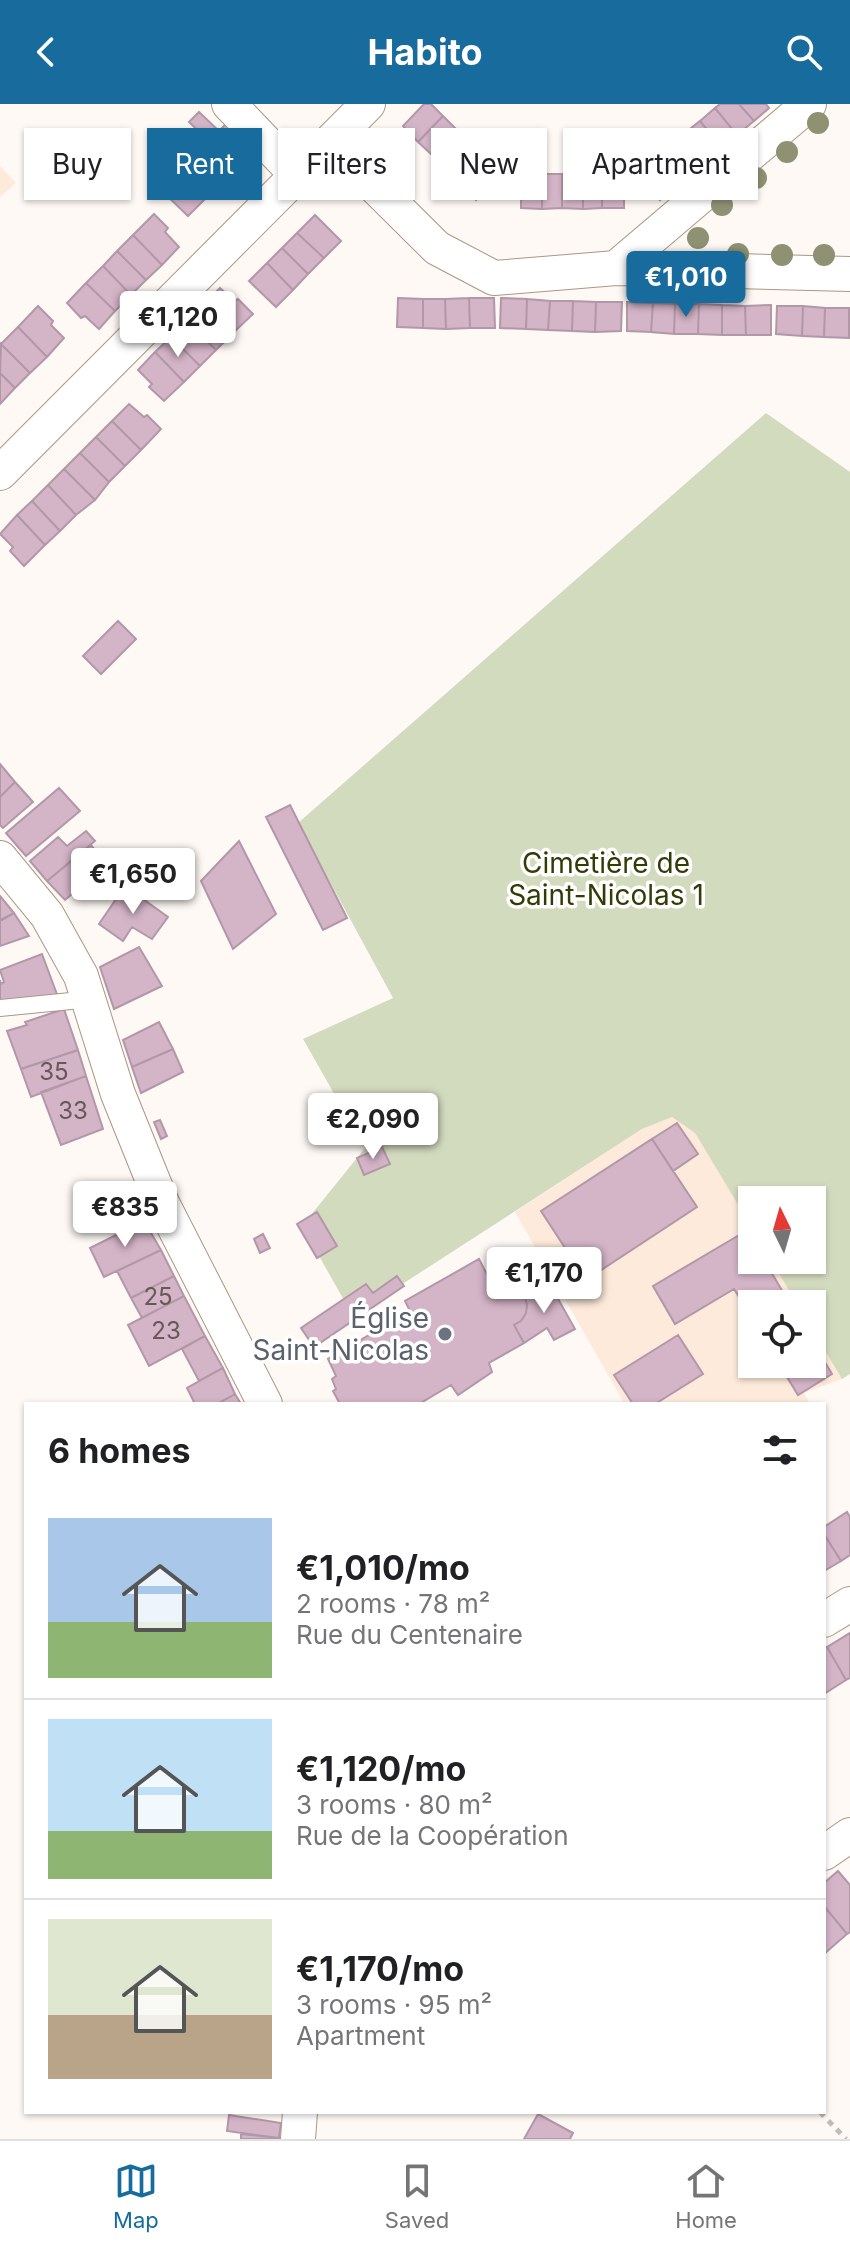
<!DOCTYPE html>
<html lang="en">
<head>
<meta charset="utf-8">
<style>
	body { margin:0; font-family:Inter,sans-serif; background:#f6f6f6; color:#202124; height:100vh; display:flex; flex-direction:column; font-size:30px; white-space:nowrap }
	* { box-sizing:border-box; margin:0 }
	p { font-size:26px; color:#757577 }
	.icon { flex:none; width:44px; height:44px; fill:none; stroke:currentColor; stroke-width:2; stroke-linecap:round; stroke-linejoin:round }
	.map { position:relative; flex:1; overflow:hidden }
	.drawer { position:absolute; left:24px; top:1298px; width:802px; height:712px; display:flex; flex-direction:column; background:#fff; border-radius:0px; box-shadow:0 2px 6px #0004 }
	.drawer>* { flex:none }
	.banner { position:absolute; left:24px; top:24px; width:802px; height:72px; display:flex; gap:16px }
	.needle { width:52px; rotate:355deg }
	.buttons { position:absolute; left:738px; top:1082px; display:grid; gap:16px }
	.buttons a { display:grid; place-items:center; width:88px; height:88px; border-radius:0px; background:#fff; box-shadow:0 2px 6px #0004; font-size:40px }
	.price { position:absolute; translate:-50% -68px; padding:0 18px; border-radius:8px; background:#fff; color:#222; font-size:26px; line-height:52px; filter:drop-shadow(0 2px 4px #0008) }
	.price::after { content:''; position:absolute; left:50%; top:48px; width:24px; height:18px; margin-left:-12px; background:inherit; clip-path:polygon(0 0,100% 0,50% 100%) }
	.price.current { background:#176c9d; color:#fff }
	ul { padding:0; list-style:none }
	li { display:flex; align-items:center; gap:24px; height:200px; padding:0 24px }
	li+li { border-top:2px solid #e0e0e0 }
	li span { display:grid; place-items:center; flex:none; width:224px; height:160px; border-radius:0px; color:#555 }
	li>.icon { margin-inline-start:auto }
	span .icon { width:96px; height:96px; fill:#fffc; stroke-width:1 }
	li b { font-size:34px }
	h2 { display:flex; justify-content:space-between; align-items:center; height:96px; padding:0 24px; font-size:34px }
	.tag { padding:0 28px; border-radius:0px; background:#fff; box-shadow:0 2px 6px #0004; font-size:28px; line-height:72px }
	.tag.current { background:#176c9d; color:#fff }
	header { display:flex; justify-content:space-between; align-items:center; height:104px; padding:0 24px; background:#176c9d; color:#fff; font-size:36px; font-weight:700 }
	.menu { display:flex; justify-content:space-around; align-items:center; height:112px; border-top:2px solid #e0e0e0; background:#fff; font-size:22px; color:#757577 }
	.menu a { display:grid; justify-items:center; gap:4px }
	.menu .current { color:#176c9d }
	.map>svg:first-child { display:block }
</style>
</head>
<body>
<header><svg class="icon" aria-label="back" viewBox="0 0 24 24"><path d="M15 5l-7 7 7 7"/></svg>Habito<svg class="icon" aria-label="search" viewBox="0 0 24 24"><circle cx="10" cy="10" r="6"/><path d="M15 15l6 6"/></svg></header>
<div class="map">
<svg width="850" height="2035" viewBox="0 0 850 2035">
	<rect width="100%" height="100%" fill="#fef9f5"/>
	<path fill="#fdeada" d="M0,62L16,79L0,93Z
		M672,1013L695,1029L752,1124V1156H771L797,1200H752V1260H812V1225L842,1275L804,1289L810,1300H618L623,1297L515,1108L642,1025Z"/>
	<path fill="#d3dbbf" d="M766,309L850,368V1270L842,1275L812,1225V1200H797L771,1156H812V1096H752V1124L695,1029L672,1013L642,1025L353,1212L302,1122L365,1044L303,935L393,894L298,719Z"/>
	<path fill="#d4b4c7" stroke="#b297a7" stroke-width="2" d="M424,0H431L443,12L418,38L403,22Z
		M720,0H739L754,17L737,31L715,4Z
		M739,0H766L769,4L754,17Z
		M715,4L737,31L722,44L700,17Z
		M199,8L219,27L209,37L189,18Z
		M443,12L458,27L432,51L418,38Z
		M700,17L722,44L707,57L685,29Z
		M226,20L253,47L235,65L209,37Z
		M458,27L472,41L446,66L432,51Z
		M685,29L707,57L692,70L668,43Z
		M209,37L235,65L221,79L194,53Z
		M472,41L486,55L460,80L446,66Z
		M668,43L692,70L677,82L654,56Z
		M194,53L221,79L205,95L178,68Z
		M486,55L501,71L476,96L460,80Z
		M654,56L677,82L660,96L638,70Z
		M178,68L205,95L188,112L161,86Z
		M583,69H602V104L583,105Z
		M583,69V105L562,104V70Z
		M602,69H624V104H602Z
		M521,70H542V105L521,104Z
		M542,70H562V104L542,105Z
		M154,110L168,124L165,128L179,143L162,161L133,131Z
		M315,111L341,137L324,154L297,129Z
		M297,129L324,154L308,170L282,144Z
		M133,131L162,161L146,176L117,147Z
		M282,144L308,170L293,186L267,159Z
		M117,147L146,176L131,191L103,162Z
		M267,159L293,186L276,203L249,177Z
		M103,162L131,191L115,207L86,179Z
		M86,179L115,207L99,225L85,212L81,214L67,199Z
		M220,184L234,197L238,195L253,210L232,230L202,202Z
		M398,194L423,195V224L397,223Z
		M469,194H494L495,224H470Z
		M469,194L470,224L446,225L445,195Z
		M501,194L527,195L526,225L500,224Z
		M423,195H445L446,225L423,224Z
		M527,195L550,197L548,226L526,225Z
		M550,197H573L572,227L548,226Z
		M573,197L596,198L595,228L572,227Z
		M596,198H622L621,227L595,228Z
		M627,198L653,199L651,228L627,227Z
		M653,199L675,200L674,230L651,228Z
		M675,200H699L698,230H674Z
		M699,200L722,201V231L698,230Z
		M722,201L745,202L746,231H722Z
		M771,201V231H746L745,202Z
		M38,202L53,217L51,221L64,234L47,253L18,223Z
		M202,202L232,230L216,246L187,217Z
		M777,202H803L802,232L776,230Z
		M803,202L825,204L824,233L802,232Z
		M825,204H849V234L824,233Z
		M187,217L216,246L200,262L171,233Z
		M18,223L47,253L30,269L1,240Z
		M171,233L200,262L184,278L155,248Z
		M1,240L30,269L15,284L0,269Z
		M155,248L184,278L164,297L149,283L152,280L138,266Z
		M0,269L15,284L0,300Z
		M129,300L144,313L147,311L161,325L141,346L112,317Z
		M112,317L141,346L125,362L96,333Z
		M96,333L125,362L109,378L80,349Z
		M80,349L109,378L95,396L64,365Z
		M64,365L95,396L76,411L48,381Z
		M48,381L76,411L60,427L32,397Z
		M32,397L60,427L45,441L17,411Z
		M17,411L45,441L24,462L10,447L13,443L0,430Z
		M118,517L136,535L101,570L83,552Z
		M0,660L15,678L0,693Z
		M15,678L33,698L3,724L0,721V693Z
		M59,684L80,707L26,752L6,729Z
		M290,701L347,814L323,826L266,713Z
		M86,727L95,737L47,777L30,757L58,733L67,742Z
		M239,737L276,810L233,845L201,777Z
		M91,741L115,771L86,795L77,786L65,796L47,777Z
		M125,782L168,813L152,835L132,823L123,837L99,820Z
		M0,792L14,809L2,816H0Z
		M14,809L29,832L0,842V816Z
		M139,843L162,882L114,905L100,863Z
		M42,850L58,893L0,898V876L1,880L4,878L0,866Z
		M64,905L78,946L21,965L7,927L27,921L25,918Z
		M159,918L173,945L132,963L123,936Z
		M173,945L183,968L141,989L132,963Z
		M78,946L86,972L31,993L21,965Z
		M86,972L103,1025L61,1041L41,988Z
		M160,1016L167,1032L161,1035L154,1018Z
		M677,1019L698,1050L673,1067L652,1035Z
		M652,1035L697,1103L586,1176L541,1107Z
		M382,1043L390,1060L364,1071L357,1054Z
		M317,1108L337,1142L317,1154L297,1120Z
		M144,1117L161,1146L104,1173L90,1144Z
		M746,1127L752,1136V1156H764L790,1200H752V1214L734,1185L675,1220L653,1182Z
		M263,1130L270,1144L260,1149L254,1135Z
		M161,1146L174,1172L131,1194L117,1167Z
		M479,1155L493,1182L499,1179L501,1182L509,1181L524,1190L527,1201L526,1209L521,1217L514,1221L524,1239L489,1259L492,1268L458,1291L451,1281L419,1300H340L333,1287L336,1285L332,1275L336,1272L328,1255L410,1207L405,1197Z
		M174,1172L184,1192L142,1214L131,1194Z
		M397,1172L404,1182L314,1243L301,1224L366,1180L373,1189Z
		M548,1177L575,1225L554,1236L547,1224L524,1239L514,1221L521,1217L526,1209L527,1201L524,1190Z
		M184,1192L205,1232L149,1262L128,1221Z
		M678,1231L703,1270L655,1300H633L614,1271Z
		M205,1232L223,1264L199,1277L182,1245Z
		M812,1237L832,1270L798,1291L779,1260H812Z
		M223,1264L235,1290L217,1300H195L187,1284Z
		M235,1290L241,1300H217Z
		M847,1408L850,1413V1451L841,1457L824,1430V1423Z
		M824,1430L841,1457L824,1467Z
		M850,1529V1574L846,1576L827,1543Z
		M827,1543L846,1576L824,1590V1545Z
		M838,1767L850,1781V1828L847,1830L824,1802V1779Z
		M824,1802L847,1830L824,1850Z
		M538,2010L573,2029L570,2035H524Z
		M229,2011L281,2019L279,2034L227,2027Z
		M241,2030L279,2034V2035H241Z"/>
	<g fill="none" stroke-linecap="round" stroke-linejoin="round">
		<defs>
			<path id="service" d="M0,904L71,897L87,893"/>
			<path id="minor" d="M229,0L297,71
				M331,39L437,144L494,174L616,164L850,170
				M616,164L809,0
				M0,369L368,0
				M0,754L47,811L81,872L118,990L162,1099L265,1300
				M824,1516L850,1500
				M824,1749L850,1731
				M298,2035L300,2008"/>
		</defs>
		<use href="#service" stroke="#ad9683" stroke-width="18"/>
		<use href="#minor" stroke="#ad9683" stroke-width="36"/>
		<path stroke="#c2bbb6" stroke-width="5" stroke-dasharray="6 6" stroke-linecap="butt" d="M820,2008L846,2035"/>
		<use href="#service" stroke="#fff" stroke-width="16"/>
		<use href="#minor" stroke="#fff" stroke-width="34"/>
	</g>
	<g fill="#8e9172">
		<circle cx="818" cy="19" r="11"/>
		<circle cx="787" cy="48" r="11"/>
		<circle cx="756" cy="74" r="11"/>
		<circle cx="722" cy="101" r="11"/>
		<circle cx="698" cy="134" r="11"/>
		<circle cx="738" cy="150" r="11"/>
		<circle cx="782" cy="151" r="11"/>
		<circle cx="824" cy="151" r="11"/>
	</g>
	<circle fill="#6b7280" stroke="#fff" stroke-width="3" cx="445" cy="1230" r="8"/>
	<g text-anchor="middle" stroke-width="7" stroke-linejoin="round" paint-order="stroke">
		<g font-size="24" fill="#685857">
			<text x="54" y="976">35</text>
			<text x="73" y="1015">33</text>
			<text x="158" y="1201">25</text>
			<text x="166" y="1235">23</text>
		</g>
		<g font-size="28" fill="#323c07" stroke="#fff">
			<text x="606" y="769">Cimetière de<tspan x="606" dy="32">Saint-Nicolas 1</tspan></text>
		</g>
		<g font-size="28" fill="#5b616d" stroke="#fff" text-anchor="end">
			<text x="429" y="1224">Église<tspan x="429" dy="32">Saint-Nicolas</tspan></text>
		</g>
	</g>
</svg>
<div class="buttons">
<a><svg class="needle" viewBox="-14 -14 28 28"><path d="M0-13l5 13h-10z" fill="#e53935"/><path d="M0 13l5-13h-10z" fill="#757577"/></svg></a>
<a><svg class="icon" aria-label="locate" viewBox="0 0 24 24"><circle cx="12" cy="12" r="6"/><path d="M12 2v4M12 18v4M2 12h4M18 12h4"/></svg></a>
</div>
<b class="price current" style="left:686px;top:215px">€1,010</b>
<b class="price" style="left:178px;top:255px">€1,120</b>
<b class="price" style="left:133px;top:812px">€1,650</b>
<b class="price" style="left:373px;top:1057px">€2,090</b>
<b class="price" style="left:125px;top:1145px">€835</b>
<b class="price" style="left:544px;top:1211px">€1,170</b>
<div class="banner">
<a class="tag">Buy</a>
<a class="tag current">Rent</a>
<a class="tag">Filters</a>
<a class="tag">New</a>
<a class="tag">Apartment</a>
</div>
<section class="drawer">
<h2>6 homes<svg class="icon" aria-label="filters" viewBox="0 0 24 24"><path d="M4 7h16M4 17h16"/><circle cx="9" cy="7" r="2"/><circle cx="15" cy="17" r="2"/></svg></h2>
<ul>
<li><span style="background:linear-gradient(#a9c7e8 65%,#8fb573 0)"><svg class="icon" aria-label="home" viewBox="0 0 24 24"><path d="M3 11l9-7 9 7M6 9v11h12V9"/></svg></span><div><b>€1,010/mo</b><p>2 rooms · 78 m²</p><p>Rue du Centenaire</p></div></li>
<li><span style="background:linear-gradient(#bfe0f5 70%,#8fb573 0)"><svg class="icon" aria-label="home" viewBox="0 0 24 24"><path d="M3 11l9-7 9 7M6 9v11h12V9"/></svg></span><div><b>€1,120/mo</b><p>3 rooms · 80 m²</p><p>Rue de la Coopération</p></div></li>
<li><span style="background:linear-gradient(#dfe7d0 60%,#b9a48a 0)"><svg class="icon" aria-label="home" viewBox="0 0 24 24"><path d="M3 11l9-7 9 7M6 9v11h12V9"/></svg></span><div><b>€1,170/mo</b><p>3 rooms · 95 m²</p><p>Apartment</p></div></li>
</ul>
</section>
</div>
<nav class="menu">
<a class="current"><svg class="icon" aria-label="map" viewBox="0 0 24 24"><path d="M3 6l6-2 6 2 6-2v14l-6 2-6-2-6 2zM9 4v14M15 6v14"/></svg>Map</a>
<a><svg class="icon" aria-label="saved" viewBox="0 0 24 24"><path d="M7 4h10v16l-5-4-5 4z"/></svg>Saved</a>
<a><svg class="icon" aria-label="home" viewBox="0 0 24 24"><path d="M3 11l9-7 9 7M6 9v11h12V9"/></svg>Home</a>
</nav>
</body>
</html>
